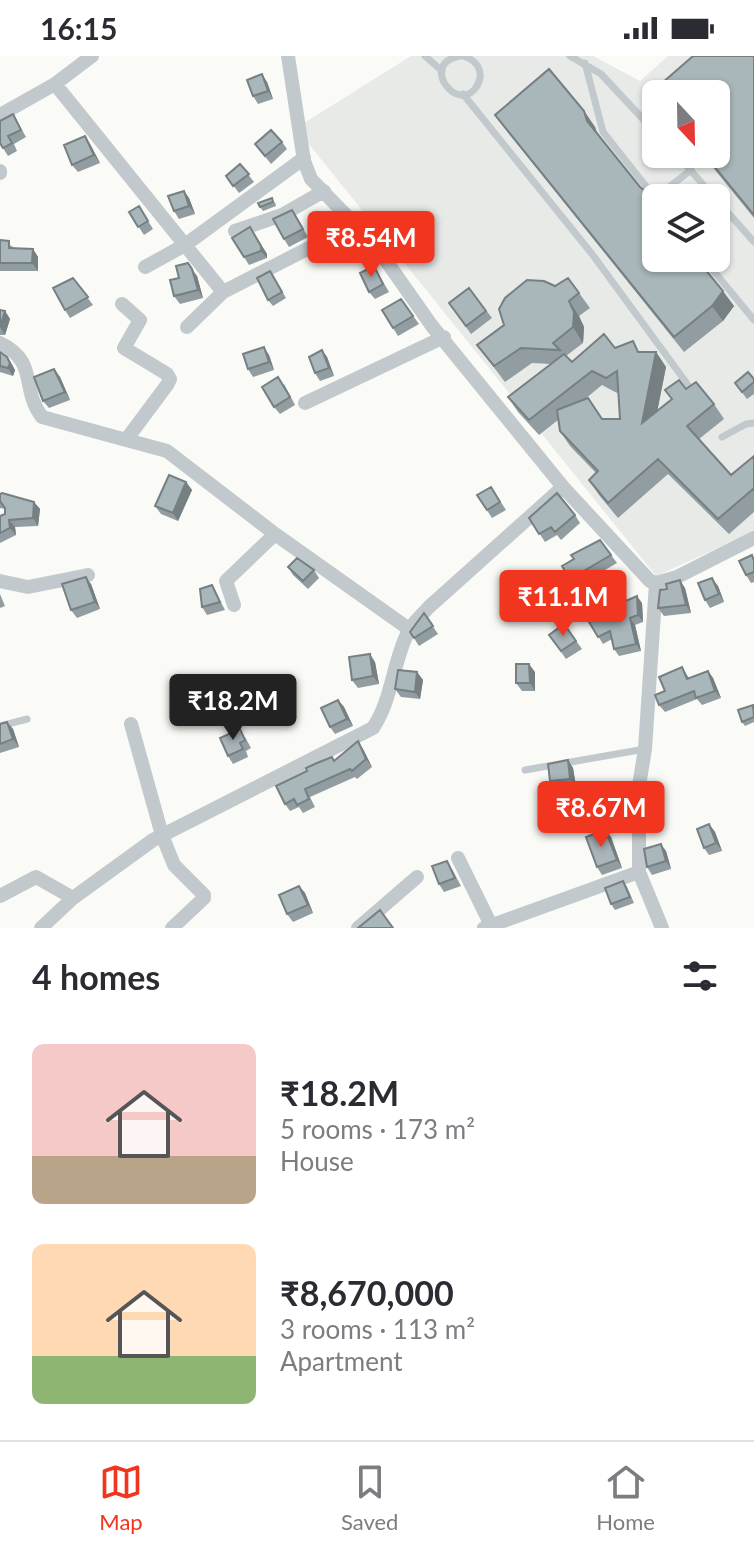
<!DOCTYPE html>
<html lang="en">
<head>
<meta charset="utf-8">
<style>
	body { margin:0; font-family:Lato,sans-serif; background:#f2f2f3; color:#2b2b33; height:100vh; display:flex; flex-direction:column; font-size:30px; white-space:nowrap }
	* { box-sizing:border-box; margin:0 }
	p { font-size:26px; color:#7c7c81 }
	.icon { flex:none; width:44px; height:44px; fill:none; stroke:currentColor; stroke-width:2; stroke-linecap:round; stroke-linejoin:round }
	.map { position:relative; height:872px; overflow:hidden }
	.side { display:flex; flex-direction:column; background:#fff; flex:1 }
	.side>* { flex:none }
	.needle { width:52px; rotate:158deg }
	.tools { position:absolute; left:642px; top:24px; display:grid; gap:16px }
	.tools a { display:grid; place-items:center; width:88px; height:88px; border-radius:12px; background:#fff; box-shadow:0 2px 6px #0004; font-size:40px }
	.price { position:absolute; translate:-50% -68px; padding:0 18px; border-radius:8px; background:#f2351f; color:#fff; font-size:26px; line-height:52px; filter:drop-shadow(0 2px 4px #0008) }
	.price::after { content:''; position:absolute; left:50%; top:48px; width:24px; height:18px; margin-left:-12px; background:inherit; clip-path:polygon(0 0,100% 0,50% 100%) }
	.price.selected { background:#222; color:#fff }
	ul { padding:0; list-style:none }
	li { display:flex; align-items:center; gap:24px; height:200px; padding:0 32px }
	li span { display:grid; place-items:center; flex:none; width:224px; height:160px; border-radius:12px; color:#555 }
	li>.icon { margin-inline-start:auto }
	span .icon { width:96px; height:96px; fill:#fffc; stroke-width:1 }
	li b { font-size:34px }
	h2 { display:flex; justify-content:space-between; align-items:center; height:96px; padding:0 32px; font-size:34px }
	.status { display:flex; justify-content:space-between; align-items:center; height:56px; padding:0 40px; background:#fff; direction:ltr }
	.status svg { height:22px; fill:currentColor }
	.tab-bar { display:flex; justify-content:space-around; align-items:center; height:112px; border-top:2px solid #e1e1e2; background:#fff; font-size:22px; color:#7c7c81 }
	.tab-bar a { display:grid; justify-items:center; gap:4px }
	.tab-bar .selected { color:#f2351f }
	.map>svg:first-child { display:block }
</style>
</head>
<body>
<div class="status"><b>16:15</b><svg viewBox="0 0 49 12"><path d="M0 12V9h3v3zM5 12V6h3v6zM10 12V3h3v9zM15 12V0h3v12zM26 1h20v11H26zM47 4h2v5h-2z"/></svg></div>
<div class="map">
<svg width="754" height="872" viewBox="0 0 754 872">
	<rect width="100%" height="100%" fill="#fafaf7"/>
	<path fill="#e8eae8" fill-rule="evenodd" d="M411,0H593L640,25L668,0H754V476L656,520L296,72ZM656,38H716V98H656ZM656,142H716V202H656Z"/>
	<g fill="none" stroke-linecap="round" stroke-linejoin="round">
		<path stroke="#c2c9cc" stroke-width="7" d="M425,0L442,15
			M460,0C418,7 458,60 477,30C485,16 477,4 463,0
			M570,0L601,18L656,77
			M585,7L603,76L656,143
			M463,38L592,198L691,333
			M676,98L715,142
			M655,142L691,114
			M716,143L754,186
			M703,202L754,264
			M722,381L746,368L754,367
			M0,670L27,663
			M525,714L645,693"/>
		<path stroke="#c2c9cc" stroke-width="14" d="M288,0L304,105L311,123L375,189L432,270L563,431L650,525L656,527L677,521L754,482
			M55,28L223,236
			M0,59L55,28L92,0
			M0,115V117
			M235,175L282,159L324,135
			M145,211L185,189L304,102
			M122,248L140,264L124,292L167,318L170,323L167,329L126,384
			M187,271L223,236L356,168
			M0,287C39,306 20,332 42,361L167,395L275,478L409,573
			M305,347L444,281
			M0,525L28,531L88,519
			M656,527L645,693L639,730V816L662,872
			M234,549L226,525L275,478
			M131,668L162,779L174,809L204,839V842L172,872
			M458,802L491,869
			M0,840L36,821L73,842
			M41,872L73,842L153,784L373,672C392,644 393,606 408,576C413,566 422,559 429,551L563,431
			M358,872L417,821
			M484,872L639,816"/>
	</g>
	<path fill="#919da0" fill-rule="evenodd" d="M754,0V162L702,98H716Z
		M267,26L273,43L258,48L253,40Z
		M584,55L595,71L597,77L698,202V204L734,250L723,265L684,296L506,74L495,59Z
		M13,58L26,81L14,88L17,95L8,100L3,92Z
		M282,86L287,93L271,108L255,88Z
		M90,88L100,107L78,116L72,109Z
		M240,108L254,126L239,137L226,120Z
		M184,135L189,142L195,158L179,163L174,155Z
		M275,146L276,150L263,155L260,151Z
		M139,150L153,173L144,179L129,156Z
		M297,162L308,181L289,191L284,183Z
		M255,179L267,198V202L249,209L244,201Z
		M0,184L15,192L33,193L38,201V215H0Z
		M374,210L389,236L375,243L369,236Z
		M197,220L203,242L180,248L174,240Z
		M274,221L286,242L273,250L268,244Z
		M73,222L93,249L70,262L65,254Z
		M568,222L590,252L579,260L584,271L583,287L566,300L572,306L615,292L641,296H656L666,311L657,355L686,333L714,348L724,363L699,383L731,419L754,400V456L729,478L668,418L618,462L599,439L589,424L596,417L570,390L560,375L558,364L539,379L518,356L508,341L551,308L532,307L505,326L477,289L555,230ZM602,329L617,337L618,336L620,363H602L585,343Z
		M469,232L492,262L471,278L449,247Z
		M401,243L419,268L398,280L393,272Z
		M0,254L5,255L10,263L5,279H0Z
		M322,294L327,301L334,320L320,325L315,317Z
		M0,296L7,301L12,308L15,314L13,320L0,316Z
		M269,299L274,314L253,321L248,313Z
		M54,313L60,321L70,344L49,352L43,345Z
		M754,323V338L747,343L735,327Z
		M284,328L295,349L280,358L274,351Z
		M186,426L192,434L178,465L161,458L155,450Z
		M491,431L506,454L492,462L477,439Z
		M0,438L34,446L40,453L38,470L15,471L16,479L0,487V460L5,458V453L0,452Z
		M575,459L580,467L561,484L557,479L545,486L529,462Z
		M600,484L617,507L576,531L562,510Z
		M752,499L754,503V526L751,527L746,519Z
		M288,511L314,514L319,522L308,533L293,519Z
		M91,528L100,553L77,562L71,554Z
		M212,529L225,554L207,559L202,551Z
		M718,530L724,546L710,552L705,544Z
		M685,532L691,557L664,560L658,552Z
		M0,538L5,550L0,552Z
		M642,547L643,566L635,569L641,595L619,600L614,593L612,583L603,588L589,566Z
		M424,557L438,578L419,590L410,576Z
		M564,568L582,593L566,603L549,579Z
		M375,606L379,628L358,632L352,624Z
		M682,611L689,622L708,615L713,622L721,642L702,649L697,643L665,656L659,649L665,635Z
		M417,616L423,624L420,643L401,641L395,633Z
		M535,616V635H522L516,627Z
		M338,644L344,651L353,670L335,678L330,671Z
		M754,651V666L745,670L742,666Z
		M7,666L13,673L19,691L0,697V668Z
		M245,681L251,692L246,695L248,701L233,708L228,700Z
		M363,693L372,711L357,723L355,721L310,741L315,751L303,757L299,751L290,755L285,748L335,704Z
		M568,704L573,712L576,730L556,733L550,725Z
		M709,768L715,776L722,795L709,799L704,792Z
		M611,781L622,812L602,819L597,811Z
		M666,795L671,813L652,819L647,811Z
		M452,813L461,830L444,836L439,828Z
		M623,825L627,831L634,847L615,854L611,848Z
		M299,830L305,837L313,857L293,866L287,858Z"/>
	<path fill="#767f82" d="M262,18L267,26L273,43L268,35Z
		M584,55L595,71L598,80L587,65Z
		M85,80L90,88L100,107L94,99Z
		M184,135L189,142L195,158L189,150Z
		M255,179L267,198V202L261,195Z
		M33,193L38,201V215L32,207Z
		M192,213L197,220L203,242L198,234Z
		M723,235L734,250L723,265L712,250Z
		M569,245L579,260L584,271L583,287L573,271Z
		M5,255L10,263L5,279L0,271Z
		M264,291L269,299L274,314L269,306Z
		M322,294L327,301L334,320L329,312Z
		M656,296L666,311L652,382L642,367Z
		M7,301L15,314L13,320L8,312Z
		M54,313L60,321L70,344L65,336Z
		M186,426L192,434L178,465L173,457Z
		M34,446L40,453L38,470L33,462Z
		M9,464L15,471L16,479L10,472Z
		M86,521L91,528L100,553L95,546Z
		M712,522L718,530L724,546L719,538Z
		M680,524L685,532L691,557L686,549Z
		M637,540L642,547L643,566L638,559Z
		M630,562L635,569L641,595L636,588Z
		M370,598L375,606L379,628L373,620Z
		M529,608L535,616V635L530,627Z
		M708,615L713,622L721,642L715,635Z
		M417,616L423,624L420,643L415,636Z
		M338,644L344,651L353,670L347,663Z
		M7,666L13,673L19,691L13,683Z
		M358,685L363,693L372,711L366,703Z
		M568,704L573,712L576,730L570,723Z
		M709,768L715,776L722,795L716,787Z
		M605,774L611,781L622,812L617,804Z
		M661,788L666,795L671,813L666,805Z
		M299,830L305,837L313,857L308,849Z"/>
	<path fill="#a9b6ba" stroke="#767f82" stroke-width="2" d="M693,0H754V159L704,98H716V38L656,39L653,35Z
		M549,13L584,55L587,65L640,131L644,134L650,133L657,142L656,202H696L723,235L712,250L674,281L495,59Z
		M262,18L268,35L253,40L247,24Z
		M13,58L21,74L8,80L12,87L3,92L0,87V65Z
		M271,74L282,86L265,100L255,88Z
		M85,80L94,99L72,109L64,89Z
		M240,108L249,118L233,130L226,120Z
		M184,135L189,150L174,155L168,140Z
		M272,142L273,146L260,151L258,147Z
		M139,150L148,165L138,171L129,156Z
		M292,154L303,173L284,183L273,163Z
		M250,171L261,190V195L244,201L232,182Z
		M0,184L9,185V192L33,193L32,207H0Z
		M188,207L192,213L198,234L174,240L170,224L179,222L176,210Z
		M374,210L383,228L369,236L360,217Z
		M270,215L282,236L268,244L257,222Z
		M73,222L88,241L65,254L53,232Z
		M568,222L579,237L569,245L574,256L573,271L553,287L560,294L521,292L494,310L477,289L504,269L499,253L505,242L527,224L544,225L555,230Z
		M469,232L486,255L466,270L449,247Z
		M401,243L413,260L393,272L382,254Z
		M0,254L5,255L0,271Z
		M604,278L615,292L633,285L638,296H656L642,367L672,343L665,334L679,324L686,333L696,326L714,348L687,370L731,419L754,400V434L753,433L718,463L658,403L608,447L589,424L598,415L560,375L557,354L588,342L602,363H620L617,315L606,322L592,315L529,364L508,341L564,298L572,306Z
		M264,291L269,306L248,313L243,298Z
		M322,294L329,312L315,317L309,301Z
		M0,296L7,301L10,307L8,312L0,310Z
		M54,313L65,336L43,345L34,321Z
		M748,316L754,323V326L742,336L735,327Z
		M278,321L290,341L274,351L262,331Z
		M169,419L186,426L173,457L155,450Z
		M491,431L500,446L487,454L477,439Z
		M2,437L34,446L33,462L9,464L10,472L0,477V460L5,458V452L0,445V438Z
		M557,437L575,459L555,476L551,471L539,478L529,462Z
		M600,484L611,499L570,523L562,510L574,503L571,499Z
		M752,499L754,505V516L746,519L739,505Z
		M297,502L314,514L303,525L288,511Z
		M86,521L95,546L71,554L62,528Z
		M712,522L719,538L705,544L698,527Z
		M680,524L686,549L658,552L660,534L667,533L666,528Z
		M212,529L220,546L202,551L200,533Z
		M637,540L638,559L630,562L636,588L614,593L610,575L598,581L589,566L613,553L612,551Z
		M424,557L433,570L414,582L410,576Z
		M564,568L576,585L561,595L549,579Z
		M370,598L373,620L352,624L349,601Z
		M516,608H529L530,627H516Z
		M682,611L687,623L708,615L715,635L696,642L694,635L659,649L655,639L665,635L659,621Z
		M398,614L417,616L415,636L395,633Z
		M338,644L347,663L330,671L321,652Z
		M753,649L754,661L742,666L738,654Z
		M7,666L13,683L0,688V668Z
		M240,673L245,684L240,687L243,693L228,700L220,682Z
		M358,685L366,703L352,715L350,713L305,733L309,743L297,749L294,743L285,748L276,730L307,715L306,712L317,707L332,701L334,705Z
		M568,704L570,723L550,725L548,708Z
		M709,768L716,787L704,792L697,773Z
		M605,774L617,804L597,811L586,781Z
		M661,788L666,805L647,811L644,793Z
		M447,805L455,822L439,828L432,810Z
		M623,825L630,841L611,848L605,832Z
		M299,830L308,849L287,858L279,839Z
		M380,854L393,872H358Z"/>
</svg>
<div class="tools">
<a><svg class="needle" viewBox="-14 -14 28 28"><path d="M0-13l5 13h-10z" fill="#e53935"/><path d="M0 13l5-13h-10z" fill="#7c7c81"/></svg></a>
<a><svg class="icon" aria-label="layers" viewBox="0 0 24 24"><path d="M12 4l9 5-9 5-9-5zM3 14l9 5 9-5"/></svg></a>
</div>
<b class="price" style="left:371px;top:223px">₹8.54M</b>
<b class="price" style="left:563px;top:582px">₹11.1M</b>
<b class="price selected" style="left:233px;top:686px">₹18.2M</b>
<b class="price" style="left:601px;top:793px">₹8.67M</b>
</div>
<section class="side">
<h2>4 homes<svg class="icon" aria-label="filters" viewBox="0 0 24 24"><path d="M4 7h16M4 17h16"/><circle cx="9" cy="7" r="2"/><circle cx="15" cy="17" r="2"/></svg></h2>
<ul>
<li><span style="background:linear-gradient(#f6c9c9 70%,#b9a48a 0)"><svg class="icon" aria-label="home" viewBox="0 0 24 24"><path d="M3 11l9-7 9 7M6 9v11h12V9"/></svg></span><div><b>₹18.2M</b><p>5 rooms · 173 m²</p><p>House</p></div></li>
<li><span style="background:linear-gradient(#ffd9b3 70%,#8fb573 0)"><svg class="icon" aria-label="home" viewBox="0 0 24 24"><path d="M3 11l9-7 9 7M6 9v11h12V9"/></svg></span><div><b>₹8,670,000</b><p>3 rooms · 113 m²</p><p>Apartment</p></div></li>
</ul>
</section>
<nav class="tab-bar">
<a class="selected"><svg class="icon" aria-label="map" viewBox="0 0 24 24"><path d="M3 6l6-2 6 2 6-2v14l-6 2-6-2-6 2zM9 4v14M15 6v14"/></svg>Map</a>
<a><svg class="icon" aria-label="saved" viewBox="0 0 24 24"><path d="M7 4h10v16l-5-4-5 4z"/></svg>Saved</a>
<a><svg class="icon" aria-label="home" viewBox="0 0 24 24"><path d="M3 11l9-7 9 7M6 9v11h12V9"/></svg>Home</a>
</nav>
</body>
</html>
